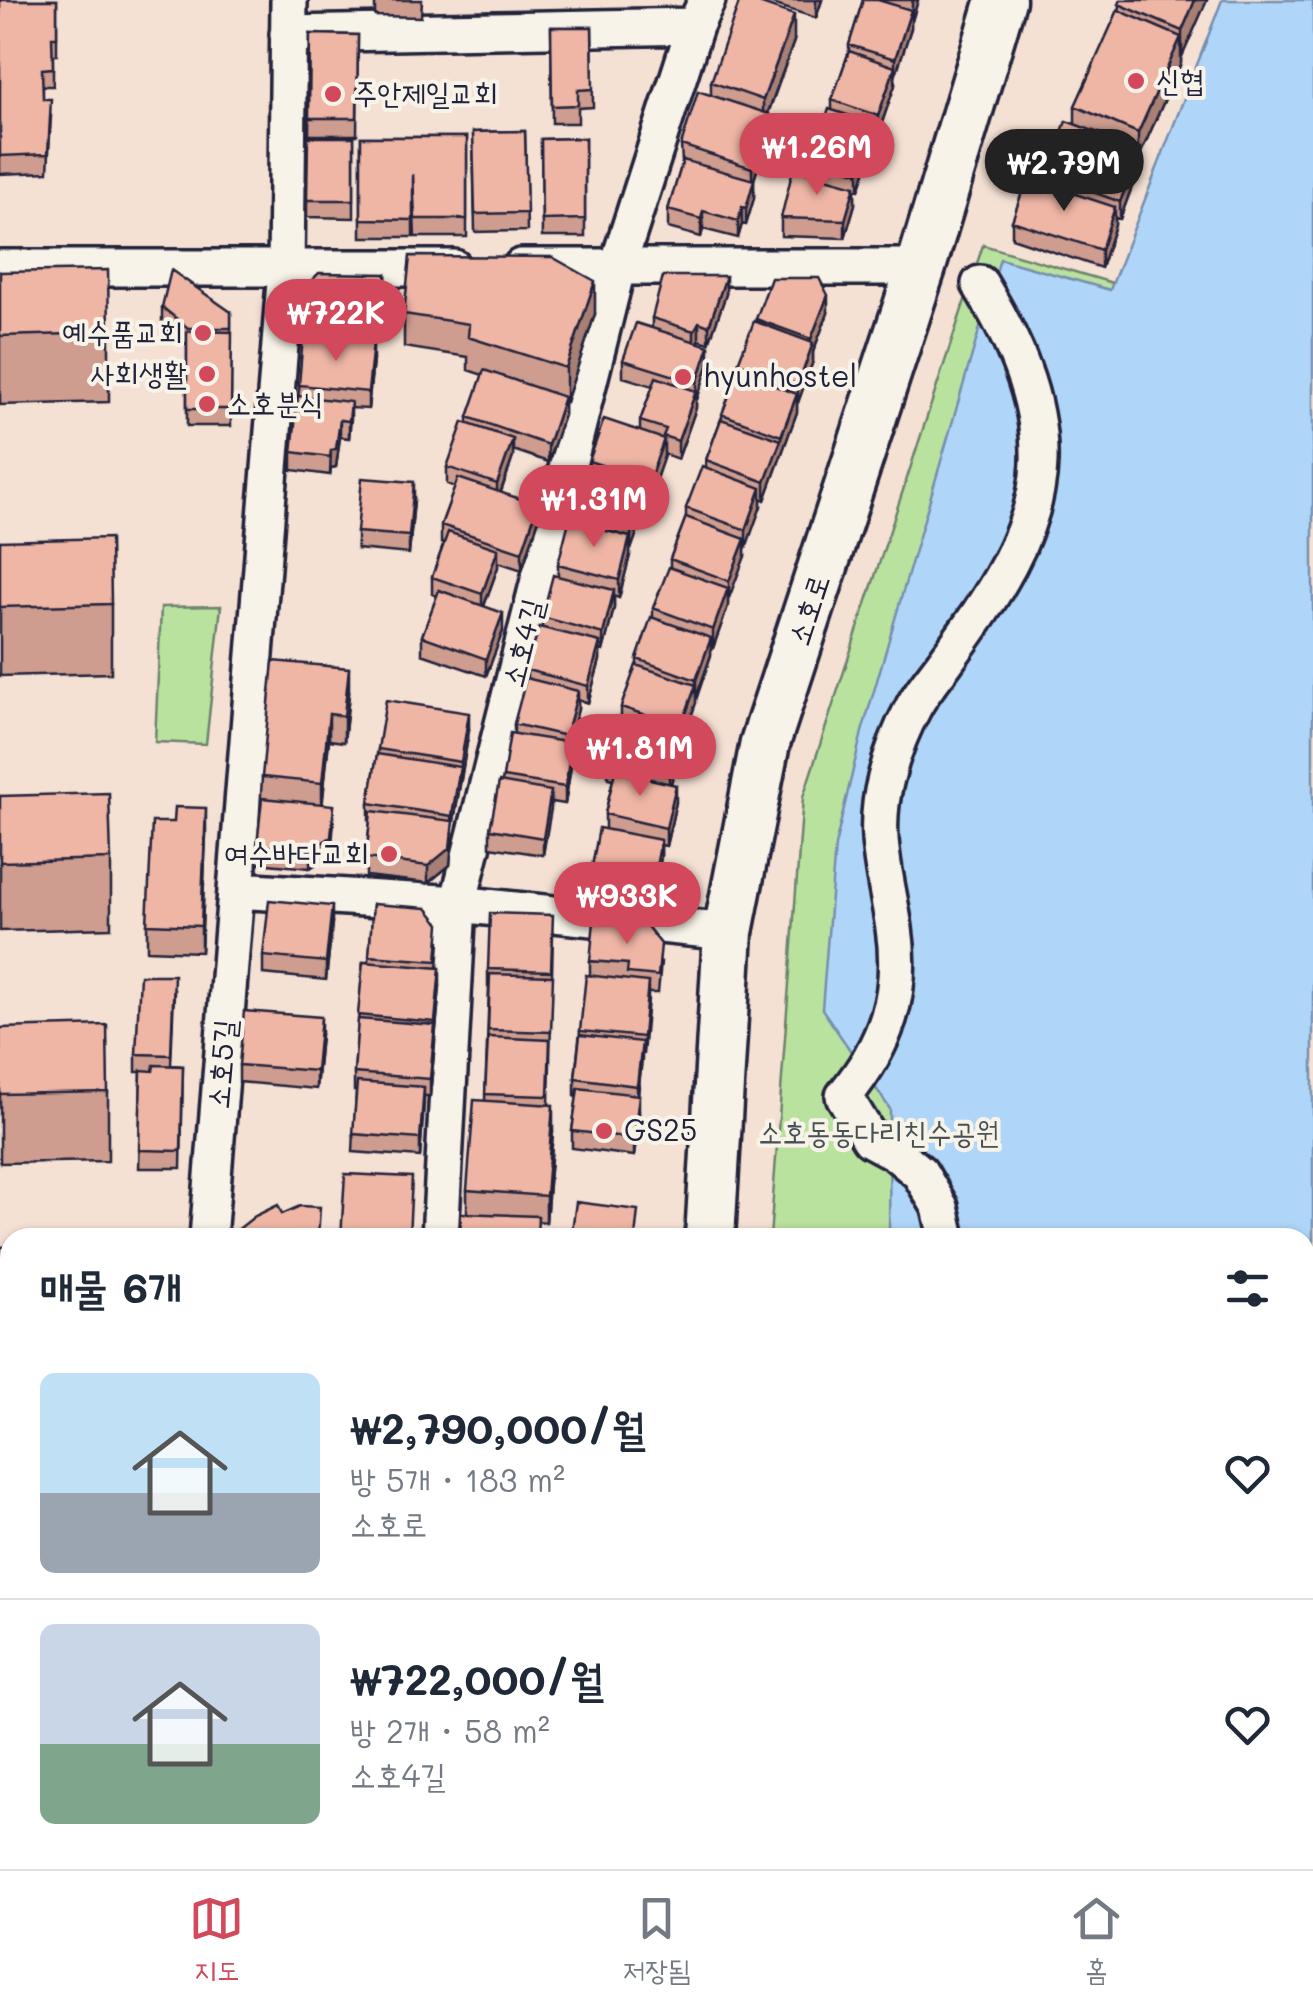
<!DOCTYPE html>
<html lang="ko">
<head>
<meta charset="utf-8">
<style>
	body { margin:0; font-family:Mali,"Poor Story",sans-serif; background:#f2f2f3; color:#1f2937; height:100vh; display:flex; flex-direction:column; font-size:38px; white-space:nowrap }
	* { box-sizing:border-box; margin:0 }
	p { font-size:32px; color:#747a83 }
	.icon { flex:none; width:55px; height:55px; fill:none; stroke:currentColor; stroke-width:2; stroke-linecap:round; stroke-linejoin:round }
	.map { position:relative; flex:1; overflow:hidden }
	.sheet { position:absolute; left:0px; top:1228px; width:1315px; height:642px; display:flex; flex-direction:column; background:#fff; border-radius:30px 30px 0 0; box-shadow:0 2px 8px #0004 }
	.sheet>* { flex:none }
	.price { position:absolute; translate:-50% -85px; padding:0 22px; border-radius:35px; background:#d1495b; color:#fff; font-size:32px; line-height:65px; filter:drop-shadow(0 2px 5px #0008) }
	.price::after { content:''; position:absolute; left:50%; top:60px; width:30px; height:22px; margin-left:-15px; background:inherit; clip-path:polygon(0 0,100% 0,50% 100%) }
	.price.active { background:#222; color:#fff }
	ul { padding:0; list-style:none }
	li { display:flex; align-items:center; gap:30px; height:250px; padding:0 40px }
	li+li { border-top:2px solid #e0e1e3 }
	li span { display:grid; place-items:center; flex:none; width:280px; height:200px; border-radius:15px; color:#555 }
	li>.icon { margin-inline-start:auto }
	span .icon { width:120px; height:120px; fill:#fffc; stroke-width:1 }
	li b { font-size:42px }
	h2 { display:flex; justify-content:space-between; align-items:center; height:120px; padding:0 40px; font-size:42px }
	.tabs { display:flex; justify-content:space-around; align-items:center; height:140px; border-top:2px solid #e0e1e3; background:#fff; font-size:28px; color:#747a83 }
	.tabs a { display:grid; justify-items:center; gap:5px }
	.tabs .active { color:#d1495b }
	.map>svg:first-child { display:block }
</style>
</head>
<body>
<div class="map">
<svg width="1313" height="1869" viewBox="0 0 1313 1869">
	<rect width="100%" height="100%" fill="#f5e1d4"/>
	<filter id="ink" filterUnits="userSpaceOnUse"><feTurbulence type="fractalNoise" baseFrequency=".01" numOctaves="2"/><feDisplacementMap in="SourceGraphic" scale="20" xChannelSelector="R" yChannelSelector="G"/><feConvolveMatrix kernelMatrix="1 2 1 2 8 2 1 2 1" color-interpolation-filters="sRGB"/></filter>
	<g filter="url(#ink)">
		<path fill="#b9e29f" stroke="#6e826d" stroke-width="2.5" d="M983,245L1150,294L981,1237L770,1238L803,797Z
			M221,606L206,744L155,742L161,607Z
			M200,1860H393L394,1869H201Z"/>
		<path fill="#afd6f9" stroke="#778ead" stroke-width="2.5" d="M1222,0H1313V1869H839L836,1860H1305V1238L889,1237L890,1109L822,1009L835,846L862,732L1000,259L1110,290Z"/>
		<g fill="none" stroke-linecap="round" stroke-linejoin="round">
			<defs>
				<path id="lane" d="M107,1860L109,1869
					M536,1860V1869"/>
				<path id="street" d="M288,34L695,26
					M521,267H921
					M0,268H454
					M237,890L458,904L728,932
					M208,1238L286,270L289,0
					M440,1238L458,904L618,265L695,26L707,0
					M947,1238L940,1207L920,1173L896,1153L870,1139L844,1096C886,1045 904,994 894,928C886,874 871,834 886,778C892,754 901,730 913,708C922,690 937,674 948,658C989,601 1037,535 1039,462C1041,397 1012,337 980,284
					M0,1494H10
					M964,1869L965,1860"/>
				<path id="secondary" d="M710,1238L728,932L765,743L921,267L1001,0
					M745,1860L748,1869"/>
			</defs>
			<use href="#lane" stroke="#22223b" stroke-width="25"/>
			<use href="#street" stroke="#22223b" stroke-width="42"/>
			<use href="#secondary" stroke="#22223b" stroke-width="55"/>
			<use href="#lane" stroke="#f7f3e8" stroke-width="18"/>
			<use href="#street" stroke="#f7f3e8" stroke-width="35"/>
			<use href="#secondary" stroke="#f7f3e8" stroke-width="48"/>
		</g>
		<path fill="#ce9d8f" stroke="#22223b" stroke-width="2.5" d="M0,0H57V55H53V86H43V99L51,116L48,172L0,174Z
			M375,0H422L421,17L375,16Z
			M760,0H822L816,18Z
			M863,0H918L912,21H911V28L895,76V85L878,134L875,133V142L859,190L855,189V204L845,238L781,236V218L812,174V157L832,110V100L849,52V45Z
			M1121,0H1207L1181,57V63L1140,155V165L1120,219L1115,218V225L1101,268L1012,238V221L1046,184V175L1075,125V106L1119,11Z
			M551,27H592L593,107L578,108V123H552Z
			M310,34L358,35L357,135H309Z
			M794,41L768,114L769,132L754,180V198L746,225L742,224L738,238L703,229L701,237L668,228V210L682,163L681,145L711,96V82Z
			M525,131L527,231L475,232L473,132Z
			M354,137V218L307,217V200Z
			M361,137H467V237H415L413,191V237H361Z
			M585,138V237H542L541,139Z
			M0,272L109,333V402L0,405Z
			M386,274V341L351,340L373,360L368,409L351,408L349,438L340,437L336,467L331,468L330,475L292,470V452L305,336V322Z
			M726,294L709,343L699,340L698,342L709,363L696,400V408L678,459L664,454L649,499L646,498V507L630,549V555L619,598L614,596V608L603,651L600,650V660L588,703L578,700V709L569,742L572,760L565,804L551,802L543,855L490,847V829L514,733V724L527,679V670L542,627V617L558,576V564L572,522V512L589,470V461L640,431V421L653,386L623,377V360L652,328V318Z
			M162,307L231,312V426H187V345L162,324Z
			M828,313L813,352V361L797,403V412L765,500L761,498V506L745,547V556L728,598V606L713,648L711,647V655L681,745L680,744L671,783L676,802L666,846L661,845V857L653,901L591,890V872L605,829V814L613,779L608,778V760L621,717V707L637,665V659L653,618V608L670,567V559L686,517V508L706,467V460L738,373V363L756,322V319Z
			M404,314H595L566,402L564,401V415L548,462L513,450V457L501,492L538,522L522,570L498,562V567L484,606L503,631L486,676L422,654V636L437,596L432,594V577L444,543H441V525L455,487L447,484V467L468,424V417L483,375L468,370V357L404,347Z
			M414,500L409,554L357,549V532Z
			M0,541L111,604V673L0,676Z
			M349,694L344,742L329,740L322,804L334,822L331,855L310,868L257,863L262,777Z
			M469,730L453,827L450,865L428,883L366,876V858L370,821H369V803L378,749Z
			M0,796L111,859V928L0,931Z
			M174,822L206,834L201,952L147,950V924Z
			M373,904L440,941L438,968L440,986L430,1096H424L420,1157L353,1152L356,1091H354V1073L363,962H369Z
			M332,923L326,980L263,974V956Z
			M553,933L549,1105L553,1131L546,1222L467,1213V1190L485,1101L489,986H488V969Z
			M590,961L661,962L658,993H648L638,1095L639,1113L634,1156L572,1148V1131L577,1096H575V1078L580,1031L590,976Z
			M174,993L171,1065L183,1066L181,1168H139L141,1072H136V1054Z
			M0,1028L108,1092V1161L0,1163Z
			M321,1035L316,1089L239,1082V1065Z
			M0,1247H10V1382H0Z"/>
		<path fill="#a77f74" stroke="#22223b" stroke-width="2.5" d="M816,0H822L816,18Z
			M913,0H918L912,21V4Z
			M1195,0H1207L1182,57V31Z
			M911,10V28L895,77V59Z
			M794,15V41L763,126V100Z
			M1181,37V63L1140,155V165L1120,219V202L1138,153V133Z
			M895,67V85L878,134V116Z
			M769,114V132L752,186V168Z
			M875,124V142L859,190V173Z
			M754,180V198L746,225V208Z
			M855,186V204L845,238V220Z
			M742,207V224L738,238V221Z
			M1115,207V225L1101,268V250Z
			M703,211V229L701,237V219Z
			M726,276V294L709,343V326Z
			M595,281V314L566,402V368Z
			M828,295V313L813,352V361L798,403V385L811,348V339Z
			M699,322V340L694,349V331Z
			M373,342V360L368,409V392Z
			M709,346V363L697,400V383Z
			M696,391V408L678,459V441Z
			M797,394V412L765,500V482Z
			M564,397V415L548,462V445Z
			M351,402V419L349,438V421Z
			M340,420V437L336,467L331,468L330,475L331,450Z
			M513,439V457L497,502V484Z
			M664,439V456L649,499V481Z
			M414,482V500L409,554V536Z
			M761,488V506L746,548V530Z
			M646,490V507L631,550V532Z
			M538,505V522L522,570V552Z
			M630,537V555L619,598V580Z
			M745,539V556L729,598V581Z
			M498,549V567L482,611V594Z
			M728,588V606L713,648V630Z
			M614,590V608L603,651V634Z
			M503,613V631L486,676V659Z
			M711,638V655L696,698V680Z
			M600,642V660L588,703V686Z
			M349,668V694L344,742V716Z
			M696,685V703L681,745V727Z
			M578,691V709L566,754V736Z
			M469,713V730L461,780V762Z
			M329,714V740L322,809V783Z
			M680,731V749L669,792V774Z
			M572,743V760L565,804V787Z
			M460,767V785L453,827L450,865L428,883V866L452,829V816Z
			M676,785V802L666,846V828Z
			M551,791V809L543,855V838Z
			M334,805L331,855L310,868V850Z
			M206,808V834L201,952V926Z
			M661,840V857L653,901V883Z
			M332,906V923L326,980V962Z
			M440,968V986L435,1039V1022Z
			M648,982V999L643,1055V1037Z
			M321,1017V1035L316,1089V1071Z
			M435,1025V1043L430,1096V1079Z
			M642,1042V1060L637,1103V1086Z
			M424,1087V1104L420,1157V1139Z
			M639,1095V1113L634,1156V1138Z
			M553,1105V1131L546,1222V1196Z
			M10,1744V1770L0,1772V1747Z"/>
		<path fill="#efb6a6" stroke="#22223b" stroke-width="2.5" d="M0,0H57V37H52L53,68L42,69L43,99H51L48,154L0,156Z
			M740,0H750L794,15L763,100L711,82Z
			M863,0H878L911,10L895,59L849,45Z
			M1121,0H1195L1182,31L1119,4Z
			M1118,10L1181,37L1138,133L1075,106Z
			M551,27H592L593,89L578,90V105L552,106Z
			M310,34L358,35L357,118H309Z
			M849,51L895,67L878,116L832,100Z
			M698,91L769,114L752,168L681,145Z
			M829,109L875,124L859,173L812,157Z
			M1066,121L1140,148L1120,202L1046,175Z
			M525,131L527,213L475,214L473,132Z
			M308,137H354V200H307Z
			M361,137H467V219H415L413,174V220L361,219Z
			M585,138V219L542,220L541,139Z
			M683,160L754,180L746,208L742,207L738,221L703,211L701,219L668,210Z
			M793,169L855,186L845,220L781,218Z
			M1027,178L1115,207L1101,250L1012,221Z
			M410,256L552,257L595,281L566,368L468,337L469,324L404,314Z
			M108,270L109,333L0,336V272Z
			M171,270L231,312V328H188L162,307Z
			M319,273L386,274V323L305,322L306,286Z
			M663,276H726L709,326L699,322L694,331L652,318Z
			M771,278H819L828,295L811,339L756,319Z
			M754,321L813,343L798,385L738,363Z
			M636,323L709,346L697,383L623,360Z
			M187,331L232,332L231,409H187Z
			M303,336L373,342L368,392L299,385Z
			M484,370L564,397L548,445L468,417Z
			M738,372L797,394L781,436L722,414Z
			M656,377L696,391L678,441L663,436L666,429L640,421Z
			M298,396L351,402L349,421L340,420L336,449L331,450L330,457L292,452Z
			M604,419L664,439L649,481L589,461Z
			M721,419L781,440L765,482L706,460Z
			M463,422L513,439L497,484L447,467Z
			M702,466L761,488L746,530L686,508Z
			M586,469L646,490L631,532L572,512Z
			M362,478L414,482L409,536L357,532Z
			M458,478L538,505L522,552L441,525Z
			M686,517L745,539L729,581L670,559Z
			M569,521L630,537L619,580L558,564Z
			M448,532L498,549L482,594L432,577Z
			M110,538L111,604L0,607V541Z
			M669,567L728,588L713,630L653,608Z
			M553,575L614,590L603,634L542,617Z
			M439,590L503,613L486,659L422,636Z
			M651,617L711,638L696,680L637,659Z
			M539,627L600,642L588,686L527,670Z
			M273,661L349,668L344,716L329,714L322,783L262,777Z
			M636,665L696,685L681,727L621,707Z
			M526,678L578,691L566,736L514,724Z
			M386,700L469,713L461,762L378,749Z
			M618,717L680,731L669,774L608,760Z
			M510,733L572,743L565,787L503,777Z
			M377,754L460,767L452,816L369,803Z
			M615,771L676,785L666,828L605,814Z
			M499,782L551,791L543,838L490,829Z
			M109,793L111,859L0,862V796Z
			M262,798L334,805L331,837L310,850L257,845Z
			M175,807L206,808L201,926L147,924L152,822H174Z
			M371,811L453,821L450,848L428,866L366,858Z
			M599,828L661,840L653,883L591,872Z
			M269,900L332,906L326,962L263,956Z
			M373,904L427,908L440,924L437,961L369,956Z
			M490,913L553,915L551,971L488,969Z
			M594,921L646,925L661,944L658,976L627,973L628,964L590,961Z
			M363,962L440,968L435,1022L358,1015Z
			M490,974L553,976L551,1032L488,1030Z
			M140,975H174L171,1055L136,1054Z
			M586,975L648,982L643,1037L580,1031Z
			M244,1011L321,1017L316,1071L239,1065Z
			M358,1019L435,1025L430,1079L354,1073Z
			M107,1025L108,1092L0,1094V1028Z
			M580,1035L642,1042L637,1086L575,1078Z
			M488,1037L550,1040L548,1096L485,1094Z
			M154,1065L183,1066L181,1151L139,1150L141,1070L153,1071Z
			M357,1082L424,1087L420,1139L353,1134Z
			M578,1088L639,1095L634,1138L572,1131Z
			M474,1100L553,1105L546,1196L467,1190Z
			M345,1174L412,1177L409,1238H341Z
			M576,1202L638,1210L635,1238H571Z
			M278,1205L282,1214L300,1206L320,1207L318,1238H233L236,1231L255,1216Z
			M461,1213L538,1216L537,1238H460Z
			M0,1247H10V1313H0Z
			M10,1615V1744L0,1747V1617Z"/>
	</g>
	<g fill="#d1495b" stroke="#f7f3e8" stroke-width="4">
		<circle cx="1136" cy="81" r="10"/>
		<circle cx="333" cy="94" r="10"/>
		<circle cx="203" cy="333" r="10"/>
		<circle cx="207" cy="374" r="10"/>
		<circle cx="683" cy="377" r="10"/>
		<circle cx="207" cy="404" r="10"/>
		<circle cx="389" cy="854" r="10"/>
		<circle cx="604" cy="1131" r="10"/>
	</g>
	<g text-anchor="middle" stroke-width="8" stroke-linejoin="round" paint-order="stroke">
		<g font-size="30" fill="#22223b" stroke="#f7f3e8" text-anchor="start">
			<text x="1156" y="91">신협</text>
			<text x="353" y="104">주안제일교회</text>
			<text x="183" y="343" text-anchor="end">예수품교회</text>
			<text x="187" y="384" text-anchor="end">사회생활</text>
			<text x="703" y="387">hyunhostel</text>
			<text x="227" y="414">소호분식</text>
			<text x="369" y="864" text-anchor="end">여수바다교회</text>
			<text x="624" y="1141">GS25</text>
		</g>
		<g font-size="30" fill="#22223b" stroke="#f7f3e8">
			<text transform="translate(809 610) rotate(-72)" y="10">소호로</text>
			<text transform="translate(523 643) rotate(-76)" y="10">소호4길</text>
			<text transform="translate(222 1064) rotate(-85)" y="10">소호5길</text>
		</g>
		<g font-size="30" fill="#485254" stroke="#f7f3e8">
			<text x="879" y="1143">소호동동다리친수공원</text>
		</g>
	</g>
</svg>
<b class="price" style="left:817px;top:198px">₩1.26M</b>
<b class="price active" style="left:1064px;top:214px">₩2.79M</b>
<b class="price" style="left:336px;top:364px">₩722K</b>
<b class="price" style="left:594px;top:550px">₩1.31M</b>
<b class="price" style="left:640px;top:799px">₩1.81M</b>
<b class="price" style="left:627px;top:947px">₩933K</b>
<section class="sheet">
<h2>매물 6개<svg class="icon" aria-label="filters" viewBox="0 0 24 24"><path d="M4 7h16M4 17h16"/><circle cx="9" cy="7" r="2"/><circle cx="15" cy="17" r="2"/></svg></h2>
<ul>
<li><span style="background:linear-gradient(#bfe0f5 60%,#9aa5b1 0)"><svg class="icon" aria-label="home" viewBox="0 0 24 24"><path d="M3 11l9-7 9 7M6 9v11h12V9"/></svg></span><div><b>₩2,790,000/월</b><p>방 5개 · 183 m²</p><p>소호로</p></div><svg class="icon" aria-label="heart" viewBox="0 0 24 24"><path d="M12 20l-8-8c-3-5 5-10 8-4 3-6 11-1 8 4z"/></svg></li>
<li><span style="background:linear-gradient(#c9d6e8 60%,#7fa58c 0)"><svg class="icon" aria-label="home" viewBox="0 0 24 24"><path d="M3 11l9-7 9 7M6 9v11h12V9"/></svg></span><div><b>₩722,000/월</b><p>방 2개 · 58 m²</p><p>소호4길</p></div><svg class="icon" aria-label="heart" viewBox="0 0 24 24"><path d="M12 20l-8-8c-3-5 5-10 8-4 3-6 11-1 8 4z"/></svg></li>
</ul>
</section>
</div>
<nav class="tabs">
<a class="active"><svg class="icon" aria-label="map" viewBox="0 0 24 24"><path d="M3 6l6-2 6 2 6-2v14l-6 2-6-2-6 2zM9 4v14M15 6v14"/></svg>지도</a>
<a><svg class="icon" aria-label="saved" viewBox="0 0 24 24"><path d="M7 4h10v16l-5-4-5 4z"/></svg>저장됨</a>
<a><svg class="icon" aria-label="home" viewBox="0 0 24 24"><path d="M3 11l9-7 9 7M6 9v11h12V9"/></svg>홈</a>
</nav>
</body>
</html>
